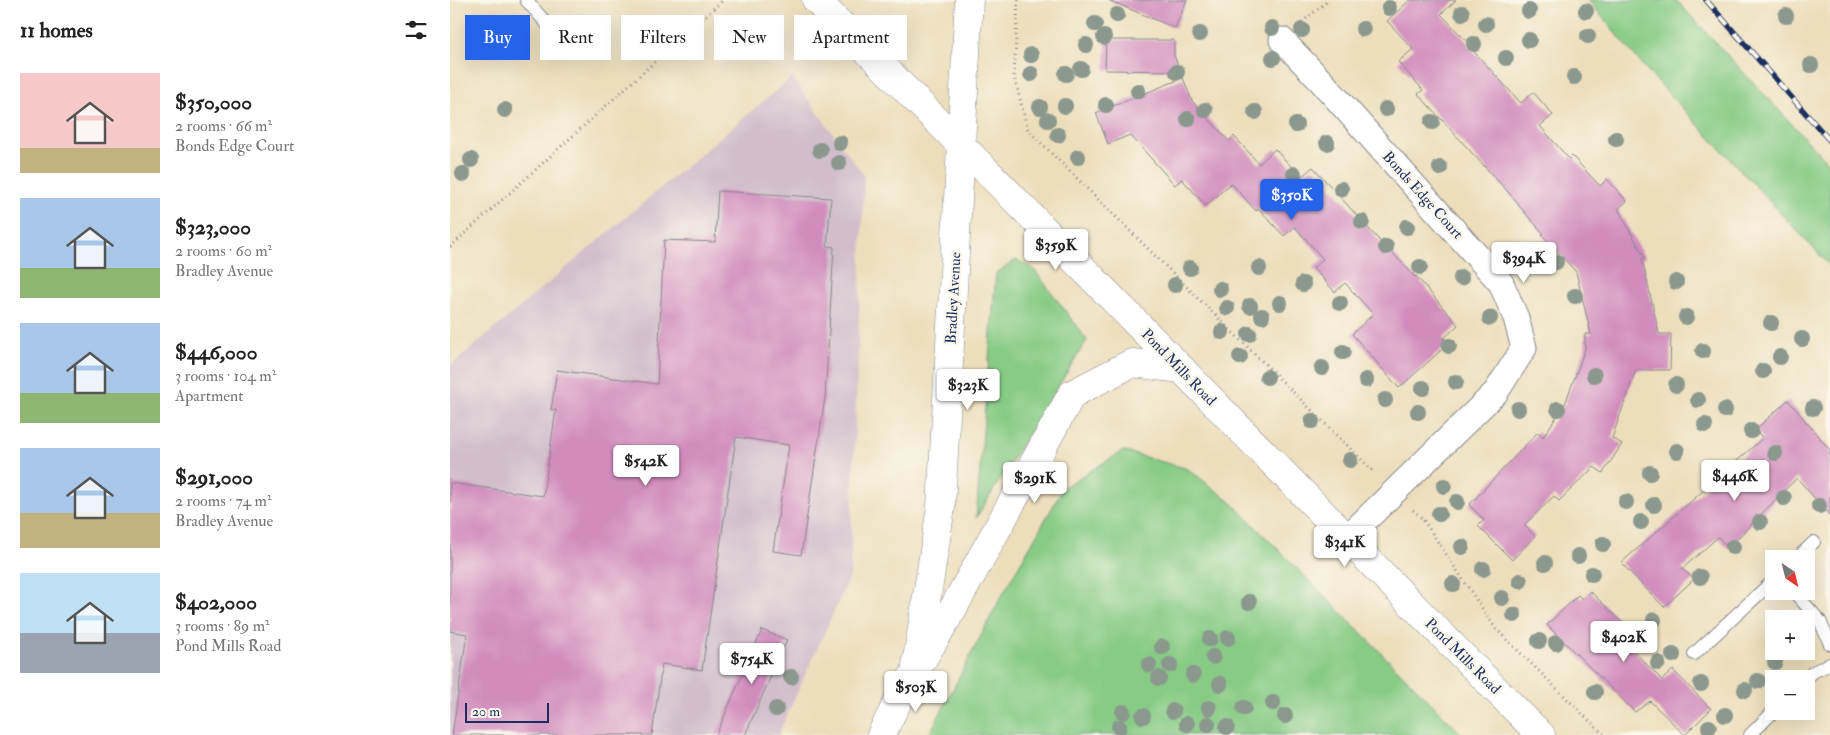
<!DOCTYPE html>
<html lang="en">
<head>
<meta charset="utf-8">
<style>
	body { margin:0; font-family:"IM FELL Double Pica",serif; background:#f6f6f6; color:#222; height:100vh; display:flex; flex-direction:column; font-size:19px; white-space:nowrap }
	* { box-sizing:border-box; margin:0 }
	p { font-size:16px; color:#767676 }
	.icon { flex:none; width:28px; height:28px; fill:none; stroke:currentColor; stroke-width:2; stroke-linecap:round; stroke-linejoin:round }
	.map { position:relative; flex:1; overflow:hidden }
	.panel { display:flex; flex-direction:column; background:#fff; width:450px }
	.panel>* { flex:none }
	.banner { position:absolute; left:15px; top:15px; width:475px; height:45px; display:flex; gap:10px }
	.needle { width:32px; rotate:145deg }
	.buttons { position:absolute; left:1315px; top:550px; display:grid; gap:10px }
	.buttons a { display:grid; place-items:center; width:50px; height:50px; border-radius:0px; background:#fff; box-shadow:0 5px 20px #0002; font-size:25px }
	.scale { position:absolute; left:15px; bottom:12px; width:84px; box-sizing:border-box; padding-left:5px; border:2px solid #1b2f5e; border-top:0; font-size:14px; line-height:18px; white-space:nowrap; color:#1b2f5e; -webkit-text-stroke:4px #fbf7ec; paint-order:stroke }
	.price { position:absolute; translate:-50% -42px; padding:0 11px; border-radius:5px; background:#fff; color:#222; font-size:16px; line-height:32px; filter:drop-shadow(0 1px 2px #0008) }
	.price::after { content:''; position:absolute; left:50%; top:30px; width:15px; height:11px; margin-left:-8px; background:inherit; clip-path:polygon(0 0,100% 0,50% 100%) }
	.price.active { background:#2563eb; color:#fff }
	ul { padding:0; list-style:none }
	li { display:flex; align-items:center; gap:15px; height:125px; padding:0 20px }
	li span { display:grid; place-items:center; flex:none; width:140px; height:100px; border-radius:0px; color:#555 }
	li>.icon { margin-inline-start:auto }
	span .icon { width:60px; height:60px; fill:#fffc; stroke-width:1 }
	li b { font-size:21px }
	h2 { display:flex; justify-content:space-between; align-items:center; height:60px; padding:0 20px; font-size:21px }
	.tag { padding:0 18px; border-radius:0px; background:#fff; box-shadow:0 5px 20px #0002; font-size:18px; line-height:45px }
	.tag.active { background:#2563eb; color:#fff }
	main { display:flex; flex:1; min-height:0 }
	.map>svg:first-child { display:block }
</style>
</head>
<body>
<main>
<section class="panel">
<h2>11 homes<svg class="icon" aria-label="filters" viewBox="0 0 24 24"><path d="M4 7h16M4 17h16"/><circle cx="9" cy="7" r="2"/><circle cx="15" cy="17" r="2"/></svg></h2>
<ul>
<li><span style="background:linear-gradient(#f6c9c9 75%,#c2b280 0)"><svg class="icon" aria-label="home" viewBox="0 0 24 24"><path d="M3 11l9-7 9 7M6 9v11h12V9"/></svg></span><div><b>$350,000</b><p>2 rooms · 66 m²</p><p>Bonds Edge Court</p></div></li>
<li><span style="background:linear-gradient(#a9c7e8 70%,#8fb573 0)"><svg class="icon" aria-label="home" viewBox="0 0 24 24"><path d="M3 11l9-7 9 7M6 9v11h12V9"/></svg></span><div><b>$323,000</b><p>2 rooms · 60 m²</p><p>Bradley Avenue</p></div></li>
<li><span style="background:linear-gradient(#a9c7e8 70%,#8fb573 0)"><svg class="icon" aria-label="home" viewBox="0 0 24 24"><path d="M3 11l9-7 9 7M6 9v11h12V9"/></svg></span><div><b>$446,000</b><p>3 rooms · 104 m²</p><p>Apartment</p></div></li>
<li><span style="background:linear-gradient(#a9c7e8 65%,#c2b280 0)"><svg class="icon" aria-label="home" viewBox="0 0 24 24"><path d="M3 11l9-7 9 7M6 9v11h12V9"/></svg></span><div><b>$291,000</b><p>2 rooms · 74 m²</p><p>Bradley Avenue</p></div></li>
<li><span style="background:linear-gradient(#bfe0f5 60%,#9aa5b1 0)"><svg class="icon" aria-label="home" viewBox="0 0 24 24"><path d="M3 11l9-7 9 7M6 9v11h12V9"/></svg></span><div><b>$402,000</b><p>3 rooms · 89 m²</p><p>Pond Mills Road</p></div></li>
</ul>
</section>
<div class="map">
<svg width="1380" height="735" viewBox="0 0 1380 735">
	<rect width="100%" height="100%" fill="#fbf7ec"/>
	<filter id="ink" filterUnits="userSpaceOnUse"><feTurbulence type="fractalNoise" baseFrequency=".02" numOctaves="2"/><feDisplacementMap in="SourceGraphic" scale="10" xChannelSelector="R" yChannelSelector="G"/><feConvolveMatrix kernelMatrix="1 2 1 2 8 2 1 2 1" color-interpolation-filters="sRGB"/></filter>
	<filter id="wash" filterUnits="userSpaceOnUse"><feTurbulence type="fractalNoise" baseFrequency=".0096" numOctaves="4" result="noise"/><feDisplacementMap in="SourceGraphic" scale="20" xChannelSelector="R" yChannelSelector="G"/><feGaussianBlur stdDeviation="1.12" result="paint"/><feColorMatrix in="noise" values="0 0 0 0 0 0 0 0 0 0 0 0 0 0 0 0 0 1.4 0 .05"/><feComposite in="paint" operator="in"/></filter>
	<g filter="url(#wash)">
		<rect width="100%" height="100%" fill="#eddebb"/>
		<path fill="#d1bdcb" d="M342,77L414,176L400,576L328,735H0V366Z"/>
		<path fill="#87cb85" stroke="#517d72" d="M1138,0H1226L1380,165V266L1195,68Z
			M566,260L583,268L637,340L526,518L546,273Z
			M673,451L738,469L780,501L1013,735H479L551,597L614,487Z"/>
		<g id="blocks">
			<path fill="#d18cbd" d="M658,0H737L725,28Z
				M960,0H1006L991,14L1018,43L1017,44L1071,103L1083,92L1103,115L1090,126L1119,159L1122,156L1150,186L1157,179L1177,201L1168,209L1195,258L1192,259L1209,334H1221L1220,370H1186L1162,438L1172,444L1153,473L1144,467L1109,501L1104,496L1074,525L1085,536L1062,560L1028,526L1034,520L1019,505L1088,432L1093,437L1115,404L1135,349V334H1141L1126,272L1092,235L1094,234L1068,205L1069,204L968,94L973,90L948,62L963,49L937,21Z
				M656,40H724V55L730,71L655,70Z
				M733,78L742,101L779,141L784,136L809,164L825,149L851,177L863,167L938,250L939,249L965,277L966,276L1008,325L993,339L998,344L949,388L902,334L923,314L895,283L885,292L863,268L873,259L845,227L834,236L809,209L806,211L781,183L756,206L732,179L725,185L680,135L658,144L646,113Z
				M268,191L381,198L377,246L384,247L375,398L351,555L323,551L339,445L286,437L252,670L212,664L202,735H2L17,634L0,631V483L93,496L106,410H101L107,370L207,384L214,240L265,242Z
				M1338,400L1380,450V516L1347,478L1278,548L1268,537L1232,569L1244,579L1214,607L1171,563L1313,438L1305,430Z
				M1140,591L1178,628L1170,637L1212,680L1223,670L1261,709L1235,735L1200,701L1185,712L1097,625L1128,595L1132,599Z
				M312,630L337,640L295,735H266Z"/>
		</g>
	</g>
	<g filter="url(#ink)">
		<use href="#blocks" fill-opacity="0" stroke="#84868c" stroke-width="1"/>
		<g fill="none" stroke-linecap="round" stroke-linejoin="round">
			<defs>
				<path id="service" d="M76,0L98,25
					M1346,559L1364,542
					M1343,591L1370,621L1380,644
					M1244,654L1324,580
					M1356,679L1363,672L1380,664
					M1300,735L1324,711"/>
				<path id="minor" d="M832,40L872,82L1051,283L1066,318L1074,348L1046,392L896,539"/>
				<path id="secondary" d="M366,0C611,242 848,491 1091,735
					M465,672L491,507L519,0
					M431,735L448,701L505,605L622,394L682,363L732,369"/>
			</defs>
			<use href="#service" stroke="#84868c" stroke-width="14"/>
			<use href="#minor" stroke="#84868c" stroke-width="27"/>
			<use href="#secondary" stroke="#84868c" stroke-width="29"/>
			<path stroke="#84868c" stroke-width="3" stroke-dasharray="1 4" stroke-linecap="butt" d="M568,0L564,76L578,130L925,473
				M852,22L879,0
				M0,247L273,0
				M963,510L972,518L1046,629L1154,735"/>
			<use href="#service" stroke="#fff" stroke-width="12"/>
			<use href="#minor" stroke="#fff" stroke-width="25"/>
			<use href="#secondary" stroke="#fff" stroke-width="28"/>
			<defs>
				<path id="rail" d="M1256,0L1380,141"/>
			</defs>
			<use href="#rail" stroke="#1b2f5e" stroke-width="5.5"/>
			<use href="#rail" stroke="#fbf7ec" stroke-width="4" stroke-dasharray="11" stroke-linecap="butt"/>
		</g>
		<g fill="#8b988e">
			<circle cx="939" cy="8" r="8"/>
			<circle cx="1079" cy="11" r="8"/>
			<circle cx="1136" cy="11" r="8"/>
			<circle cx="1012" cy="13" r="8"/>
			<circle cx="667" cy="15" r="8"/>
			<circle cx="1336" cy="16" r="8"/>
			<circle cx="645" cy="24" r="8"/>
			<circle cx="1036" cy="24" r="8"/>
			<circle cx="822" cy="28" r="8"/>
			<circle cx="913" cy="29" r="8"/>
			<circle cx="852" cy="30" r="8"/>
			<circle cx="750" cy="34" r="8"/>
			<circle cx="1138" cy="36" r="8"/>
			<circle cx="654" cy="37" r="8"/>
			<circle cx="1079" cy="40" r="8"/>
			<circle cx="1024" cy="44" r="8"/>
			<circle cx="636" cy="45" r="8"/>
			<circle cx="581" cy="55" r="8"/>
			<circle cx="823" cy="58" r="8"/>
			<circle cx="1056" cy="58" r="8"/>
			<circle cx="1361" cy="65" r="8"/>
			<circle cx="631" cy="69" r="8"/>
			<circle cx="727" cy="72" r="8"/>
			<circle cx="581" cy="74" r="8"/>
			<circle cx="616" cy="74" r="8"/>
			<circle cx="1124" cy="77" r="8"/>
			<circle cx="688" cy="91" r="8"/>
			<circle cx="656" cy="105" r="8"/>
			<circle cx="615" cy="106" r="8"/>
			<circle cx="590" cy="107" r="8"/>
			<circle cx="936" cy="109" r="8"/>
			<circle cx="55" cy="110" r="8"/>
			<circle cx="755" cy="110" r="8"/>
			<circle cx="805" cy="112" r="8"/>
			<circle cx="738" cy="119" r="8"/>
			<circle cx="598" cy="120" r="8"/>
			<circle cx="982" cy="122" r="8"/>
			<circle cx="846" cy="125" r="8"/>
			<circle cx="608" cy="135" r="8"/>
			<circle cx="1166" cy="139" r="8"/>
			<circle cx="390" cy="143" r="8"/>
			<circle cx="877" cy="143" r="8"/>
			<circle cx="370" cy="150" r="8"/>
			<circle cx="628" cy="157" r="8"/>
			<circle cx="21" cy="160" r="8"/>
			<circle cx="389" cy="163" r="8"/>
			<circle cx="990" cy="168" r="8"/>
			<circle cx="13" cy="174" r="8"/>
			<circle cx="844" cy="174" r="8"/>
			<circle cx="891" cy="189" r="8"/>
			<circle cx="912" cy="222" r="8"/>
			<circle cx="957" cy="227" r="8"/>
			<circle cx="936" cy="247" r="8"/>
			<circle cx="1106" cy="262" r="8"/>
			<circle cx="970" cy="267" r="8"/>
			<circle cx="740" cy="268" r="8"/>
			<circle cx="809" cy="268" r="8"/>
			<circle cx="1011" cy="278" r="8"/>
			<circle cx="1226" cy="282" r="8"/>
			<circle cx="853" cy="284" r="8"/>
			<circle cx="725" cy="285" r="8"/>
			<circle cx="770" cy="289" r="8"/>
			<circle cx="1125" cy="296" r="8"/>
			<circle cx="830" cy="303" r="8"/>
			<circle cx="890" cy="303" r="8"/>
			<circle cx="800" cy="306" r="8"/>
			<circle cx="777" cy="308" r="8"/>
			<circle cx="812" cy="316" r="8"/>
			<circle cx="1236" cy="317" r="8"/>
			<circle cx="1040" cy="318" r="8"/>
			<circle cx="1321" cy="323" r="8"/>
			<circle cx="772" cy="332" r="8"/>
			<circle cx="799" cy="334" r="8"/>
			<circle cx="1352" cy="339" r="8"/>
			<circle cx="999" cy="346" r="8"/>
			<circle cx="1253" cy="351" r="8"/>
			<circle cx="893" cy="352" r="8"/>
			<circle cx="790" cy="357" r="8"/>
			<circle cx="1330" cy="357" r="8"/>
			<circle cx="872" cy="368" r="8"/>
			<circle cx="1313" cy="371" r="8"/>
			<circle cx="1144" cy="375" r="8"/>
			<circle cx="817" cy="377" r="8"/>
			<circle cx="916" cy="380" r="8"/>
			<circle cx="1006" cy="382" r="8"/>
			<circle cx="1226" cy="385" r="8"/>
			<circle cx="973" cy="388" r="8"/>
			<circle cx="935" cy="400" r="8"/>
			<circle cx="1248" cy="400" r="8"/>
			<circle cx="1363" cy="408" r="8"/>
			<circle cx="1068" cy="409" r="8"/>
			<circle cx="1108" cy="409" r="8"/>
			<circle cx="1275" cy="410" r="8"/>
			<circle cx="968" cy="412" r="8"/>
			<circle cx="862" cy="421" r="8"/>
			<circle cx="1255" cy="425" r="8"/>
			<circle cx="1301" cy="431" r="8"/>
			<circle cx="1227" cy="451" r="8"/>
			<circle cx="1325" cy="453" r="8"/>
			<circle cx="900" cy="460" r="8"/>
			<circle cx="1200" cy="473" r="8"/>
			<circle cx="994" cy="486" r="8"/>
			<circle cx="1334" cy="498" r="8"/>
			<circle cx="1007" cy="502" r="8"/>
			<circle cx="1176" cy="502" r="8"/>
			<circle cx="1204" cy="505" r="8"/>
			<circle cx="1369" cy="506" r="8"/>
			<circle cx="989" cy="514" r="8"/>
			<circle cx="1191" cy="522" r="8"/>
			<circle cx="1310" cy="522" r="8"/>
			<circle cx="1153" cy="544" r="8"/>
			<circle cx="1012" cy="547" r="8"/>
			<circle cx="1283" cy="547" r="8"/>
			<circle cx="1128" cy="556" r="8"/>
			<circle cx="1095" cy="563" r="8"/>
			<circle cx="1033" cy="569" r="8"/>
			<circle cx="1142" cy="574" r="8"/>
			<circle cx="1250" cy="577" r="8"/>
			<circle cx="1070" cy="581" r="8"/>
			<circle cx="1003" cy="584" r="8"/>
			<circle cx="1052" cy="598" r="8"/>
			<circle cx="799" cy="602" r="8"/>
			<circle cx="1064" cy="615" r="8"/>
			<circle cx="1204" cy="620" r="8"/>
			<circle cx="778" cy="638" r="8"/>
			<circle cx="760" cy="639" r="8"/>
			<circle cx="1089" cy="641" r="8"/>
			<circle cx="1106" cy="643" r="8"/>
			<circle cx="712" cy="647" r="8"/>
			<circle cx="1223" cy="655" r="8"/>
			<circle cx="763" cy="657" r="8"/>
			<circle cx="1325" cy="662" r="8"/>
			<circle cx="1208" cy="663" r="8"/>
			<circle cx="699" cy="665" r="8"/>
			<circle cx="720" cy="665" r="8"/>
			<circle cx="743" cy="675" r="8"/>
			<circle cx="341" cy="677" r="8"/>
			<circle cx="709" cy="678" r="8"/>
			<circle cx="1308" cy="681" r="8"/>
			<circle cx="770" cy="684" r="8"/>
			<circle cx="1251" cy="684" r="8"/>
			<circle cx="1295" cy="690" r="8"/>
			<circle cx="1145" cy="692" r="8"/>
			<circle cx="823" cy="703" r="8"/>
			<circle cx="759" cy="708" r="8"/>
			<circle cx="794" cy="708" r="8"/>
			<circle cx="326" cy="709" r="8"/>
			<circle cx="723" cy="711" r="8"/>
			<circle cx="673" cy="712" r="8"/>
			<circle cx="1275" cy="715" r="8"/>
			<circle cx="693" cy="716" r="8"/>
			<circle cx="835" cy="716" r="8"/>
			<circle cx="737" cy="724" r="8"/>
			<circle cx="758" cy="724" r="8"/>
			<circle cx="669" cy="727" r="8"/>
			<circle cx="777" cy="727" r="8"/>
			<circle cx="1259" cy="727" r="8"/>
		</g>
	</g>
	<g text-anchor="middle" stroke-width="5" stroke-linejoin="round" paint-order="stroke">
		<g font-size="15" fill="#1b2f5e" stroke="#fbf7ec">
			<text transform="translate(973 195) rotate(48)" y="5">Bonds Edge Court</text>
			<text transform="translate(503 298) rotate(-87)" y="5">Bradley Avenue</text>
			<text transform="translate(729 367) rotate(46)" y="5">Pond Mills Road</text>
			<text transform="translate(1013 656) rotate(45)" y="5">Pond Mills Road</text>
		</g>
	</g>
</svg>
<div class="buttons">
<a><svg class="needle" viewBox="-14 -14 28 28"><path d="M0-13l5 13h-10z" fill="#e53935"/><path d="M0 13l5-13h-10z" fill="#767676"/></svg></a>
<a>+</a>
<a>−</a>
</div>
<div class="scale">20 m</div>
<b class="price active" style="left:842px;top:221px">$350K</b>
<b class="price" style="left:606px;top:271px">$359K</b>
<b class="price" style="left:1074px;top:284px">$394K</b>
<b class="price" style="left:518px;top:411px">$323K</b>
<b class="price" style="left:196px;top:487px">$542K</b>
<b class="price" style="left:1285px;top:502px">$446K</b>
<b class="price" style="left:585px;top:504px">$291K</b>
<b class="price" style="left:895px;top:568px">$341K</b>
<b class="price" style="left:1174px;top:663px">$402K</b>
<b class="price" style="left:302px;top:685px">$754K</b>
<b class="price" style="left:466px;top:713px">$503K</b>
<div class="banner">
<a class="tag active">Buy</a>
<a class="tag">Rent</a>
<a class="tag">Filters</a>
<a class="tag">New</a>
<a class="tag">Apartment</a>
</div>
</div>
</main>
</body>
</html>
